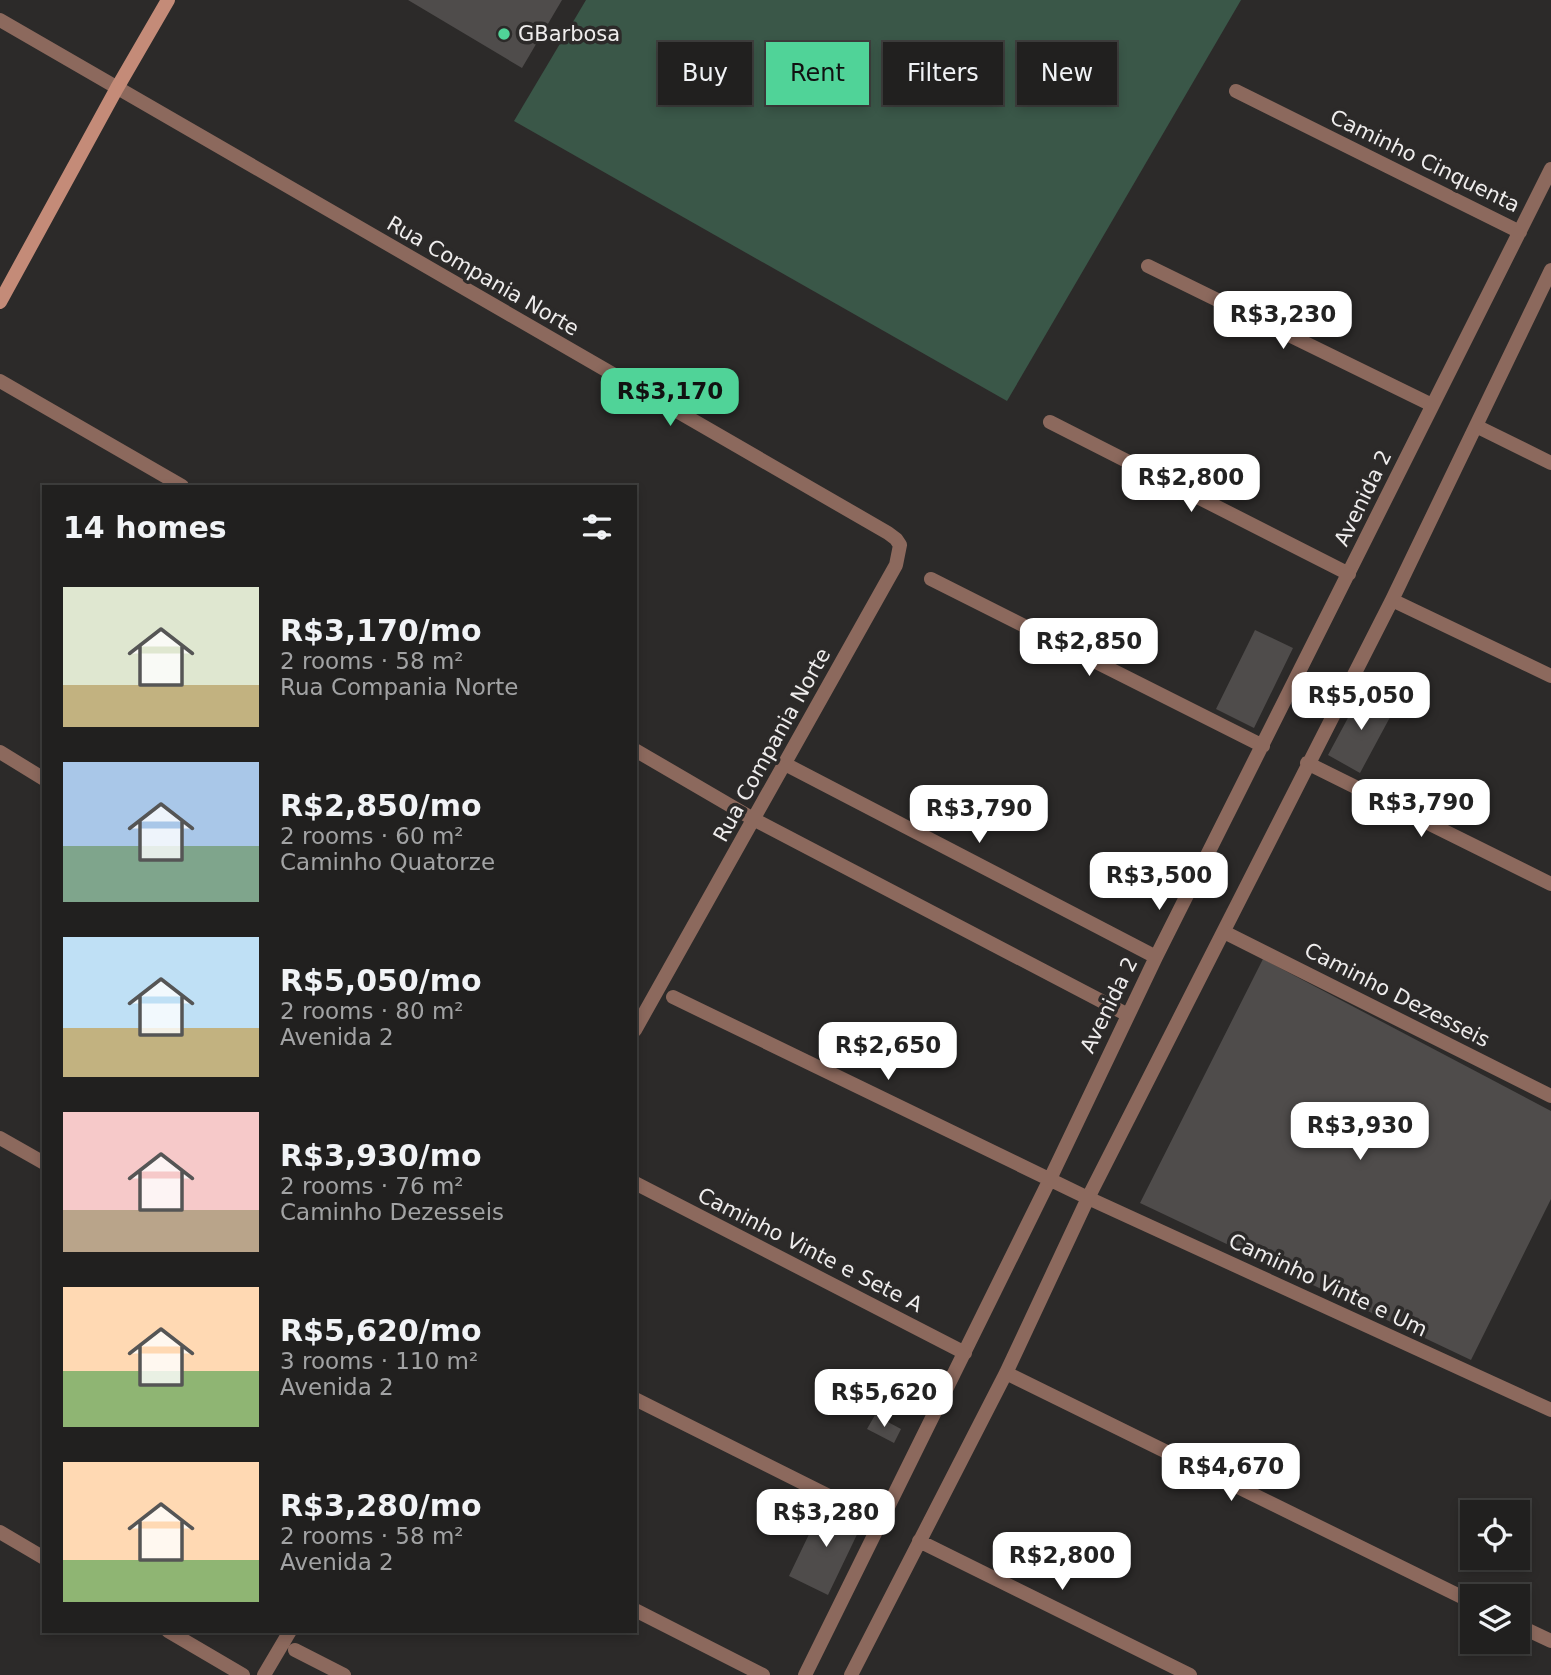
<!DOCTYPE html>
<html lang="en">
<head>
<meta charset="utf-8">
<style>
	body { margin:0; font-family:"DejaVu Sans",sans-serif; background:#292828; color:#f1f3f6; height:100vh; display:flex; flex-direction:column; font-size:26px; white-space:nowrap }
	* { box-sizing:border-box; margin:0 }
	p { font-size:23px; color:#a2a3a4 }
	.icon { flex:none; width:38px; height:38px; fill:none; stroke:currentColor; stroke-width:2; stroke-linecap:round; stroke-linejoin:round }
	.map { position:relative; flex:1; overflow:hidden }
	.panel { position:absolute; left:42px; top:485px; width:595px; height:1148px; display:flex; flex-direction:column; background:#21201f; border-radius:0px; box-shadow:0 4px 10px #0003,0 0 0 2px #3e3e3d }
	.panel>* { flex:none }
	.top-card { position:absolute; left:658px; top:42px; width:665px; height:63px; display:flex; gap:14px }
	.tools { position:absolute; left:1460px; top:1500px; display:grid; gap:14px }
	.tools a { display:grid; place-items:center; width:70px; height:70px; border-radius:0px; background:#21201f; box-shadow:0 4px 10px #0003,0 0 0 2px #3e3e3d; font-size:35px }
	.price { position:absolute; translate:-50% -60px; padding:0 16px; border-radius:14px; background:#fff; color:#222; font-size:23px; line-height:46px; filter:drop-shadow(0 2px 4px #0008) }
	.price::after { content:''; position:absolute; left:50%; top:42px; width:21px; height:16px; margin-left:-10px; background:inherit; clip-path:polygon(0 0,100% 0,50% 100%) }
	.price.current { background:#50d398; color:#111 }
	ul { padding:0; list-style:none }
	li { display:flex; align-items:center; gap:21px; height:175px; padding:0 21px }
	li span { display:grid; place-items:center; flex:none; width:196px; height:140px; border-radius:0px; color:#555 }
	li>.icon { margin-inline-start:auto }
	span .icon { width:84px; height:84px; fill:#fffc; stroke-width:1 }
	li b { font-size:30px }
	h2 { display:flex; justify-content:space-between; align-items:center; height:84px; padding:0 21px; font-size:30px }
	.chip { padding:0 24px; border-radius:0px; background:#21201f; box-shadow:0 4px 10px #0003,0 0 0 2px #3e3e3d; font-size:24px; line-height:63px }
	.chip.current { background:#50d398; color:#111 }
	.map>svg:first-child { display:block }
</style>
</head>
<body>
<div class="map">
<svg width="1551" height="1675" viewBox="0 0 1551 1675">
	<rect width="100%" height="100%" fill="#2c2a29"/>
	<path fill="#3a5748" d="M586,0H1241L1007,401L514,121Z"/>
	<path fill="#4f4c4b" d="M408,0H562L522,68Z
		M1255,630L1293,648L1254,728L1216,709Z
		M1363,690L1395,708L1360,773L1328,755Z
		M1263,959L1551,1111V1199L1471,1360L1140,1203Z
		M875,1415L901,1429L894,1443L867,1429Z
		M824,1503L863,1522L828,1595L789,1576Z"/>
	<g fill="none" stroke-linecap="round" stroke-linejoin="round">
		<path stroke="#8c695d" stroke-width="14" d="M0,20L888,533L896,539L900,545L896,565L635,1030
			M1236,91L1520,232
			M1148,266L1432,405
			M0,381L182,486
			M1050,422L1349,574
			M1476,426L1551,463
			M931,579L1263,746
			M1392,600L1551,676
			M635,750L755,820L1128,1015
			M0,752L44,779
			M1307,763L1551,884
			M785,764L1156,957
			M1224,932L1551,1096
			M673,997L1088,1198L1551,1410
			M0,1138L44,1163
			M635,1183L965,1353
			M1006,1373L1472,1602
			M635,1399L881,1522
			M0,1532L44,1558
			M919,1541L1190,1675
			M635,1610L763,1675
			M1517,1625L1551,1641
			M168,1631L243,1675
			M295,1650L344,1675
			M264,1675L290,1631
			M805,1675L1050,1179L1156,957L1551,169
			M851,1675L1006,1373L1088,1198L1392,600L1551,270"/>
		<path stroke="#c48b78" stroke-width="14" d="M0,302L117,88L168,0"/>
	</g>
	<circle fill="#50d398" stroke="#2c2a29" stroke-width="2.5" cx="504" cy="34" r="7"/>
	<g text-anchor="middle" stroke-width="7" stroke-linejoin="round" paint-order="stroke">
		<g font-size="21" fill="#efeded" stroke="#2c2a29" text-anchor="start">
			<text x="518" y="41">GBarbosa</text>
		</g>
		<g font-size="21" fill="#efeded" stroke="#2c2a29">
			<text transform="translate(1425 161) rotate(26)" y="7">Caminho Cinquenta</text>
			<text transform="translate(483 276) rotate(30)" y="7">Rua Compania Norte</text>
			<text transform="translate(1363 498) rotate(-64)" y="7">Avenida 2</text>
			<text transform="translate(772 745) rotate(-61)" y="7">Rua Compania Norte</text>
			<text transform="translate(1397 995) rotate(27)" y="7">Caminho Dezesseis</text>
			<text transform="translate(1109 1005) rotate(-64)" y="7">Avenida 2</text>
			<text transform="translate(810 1250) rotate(27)" y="7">Caminho Vinte e Sete A</text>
			<text transform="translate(1328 1285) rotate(25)" y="7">Caminho Vinte e Um</text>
		</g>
	</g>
</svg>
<div class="tools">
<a><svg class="icon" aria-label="locate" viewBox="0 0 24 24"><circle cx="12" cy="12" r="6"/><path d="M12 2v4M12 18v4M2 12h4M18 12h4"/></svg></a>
<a><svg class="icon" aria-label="layers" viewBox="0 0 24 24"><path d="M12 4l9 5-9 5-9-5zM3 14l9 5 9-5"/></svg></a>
</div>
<b class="price" style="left:1283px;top:351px">R$3,230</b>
<b class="price current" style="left:670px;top:428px">R$3,170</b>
<b class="price" style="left:1191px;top:514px">R$2,800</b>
<b class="price" style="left:1089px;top:678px">R$2,850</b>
<b class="price" style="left:1361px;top:732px">R$5,050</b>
<b class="price" style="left:1421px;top:839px">R$3,790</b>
<b class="price" style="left:979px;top:845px">R$3,790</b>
<b class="price" style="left:1159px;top:912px">R$3,500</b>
<b class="price" style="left:888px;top:1082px">R$2,650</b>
<b class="price" style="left:1360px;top:1162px">R$3,930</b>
<b class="price" style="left:884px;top:1429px">R$5,620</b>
<b class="price" style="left:1231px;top:1503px">R$4,670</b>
<b class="price" style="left:826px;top:1549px">R$3,280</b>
<b class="price" style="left:1062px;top:1592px">R$2,800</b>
<div class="top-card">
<a class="chip">Buy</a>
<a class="chip current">Rent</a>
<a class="chip">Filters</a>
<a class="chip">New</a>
</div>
<section class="panel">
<h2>14 homes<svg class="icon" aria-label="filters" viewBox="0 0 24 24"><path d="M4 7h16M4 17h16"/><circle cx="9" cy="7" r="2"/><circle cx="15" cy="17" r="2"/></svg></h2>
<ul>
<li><span style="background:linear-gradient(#dfe7d0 70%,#c2b280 0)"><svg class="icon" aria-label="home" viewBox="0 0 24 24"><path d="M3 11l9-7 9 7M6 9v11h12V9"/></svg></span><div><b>R$3,170/mo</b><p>2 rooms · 58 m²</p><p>Rua Compania Norte</p></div></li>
<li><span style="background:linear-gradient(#a9c7e8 60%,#7fa58c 0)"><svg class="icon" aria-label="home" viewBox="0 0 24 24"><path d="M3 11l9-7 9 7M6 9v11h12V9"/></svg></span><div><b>R$2,850/mo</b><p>2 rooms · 60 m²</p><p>Caminho Quatorze</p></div></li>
<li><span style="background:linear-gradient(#bfe0f5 65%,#c2b280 0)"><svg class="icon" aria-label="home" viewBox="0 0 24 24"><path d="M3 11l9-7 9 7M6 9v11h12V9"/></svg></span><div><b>R$5,050/mo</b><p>2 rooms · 80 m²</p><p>Avenida 2</p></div></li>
<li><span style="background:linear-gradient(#f6c9c9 70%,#b9a48a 0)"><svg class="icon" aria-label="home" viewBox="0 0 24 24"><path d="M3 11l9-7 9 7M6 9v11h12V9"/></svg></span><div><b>R$3,930/mo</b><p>2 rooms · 76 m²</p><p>Caminho Dezesseis</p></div></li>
<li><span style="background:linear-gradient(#ffd9b3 60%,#8fb573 0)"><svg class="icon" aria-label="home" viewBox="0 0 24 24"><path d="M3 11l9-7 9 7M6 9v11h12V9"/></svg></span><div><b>R$5,620/mo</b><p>3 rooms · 110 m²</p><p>Avenida 2</p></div></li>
<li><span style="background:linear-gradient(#ffd9b3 70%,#8fb573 0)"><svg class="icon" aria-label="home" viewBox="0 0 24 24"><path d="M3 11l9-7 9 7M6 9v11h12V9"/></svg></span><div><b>R$3,280/mo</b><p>2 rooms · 58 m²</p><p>Avenida 2</p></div></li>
</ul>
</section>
</div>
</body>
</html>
